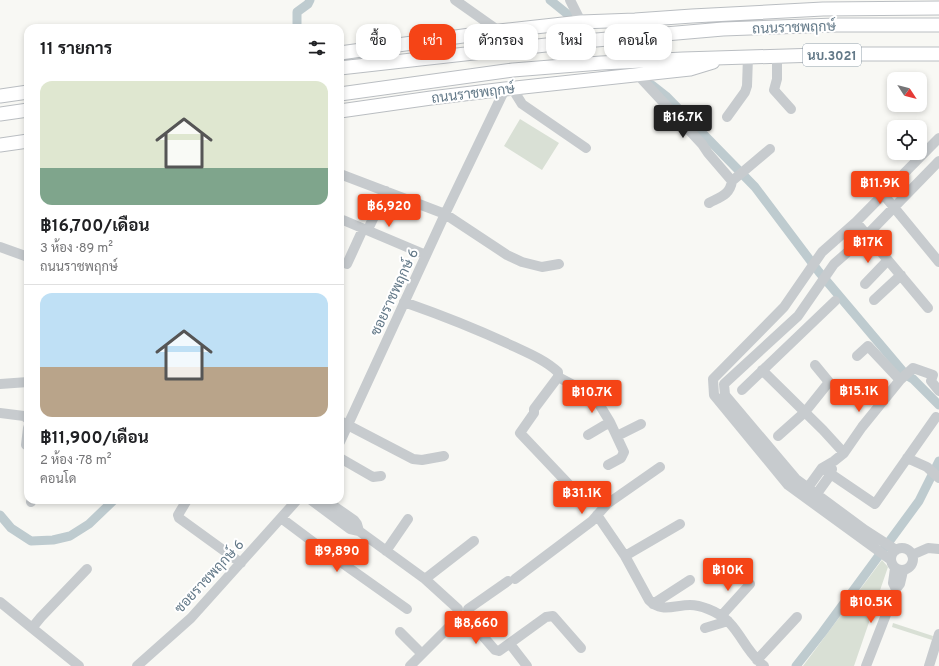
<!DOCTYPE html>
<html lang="th">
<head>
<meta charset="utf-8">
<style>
	body { margin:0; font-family:Overpass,Sarabun,sans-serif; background:#f2f2f2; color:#202124; height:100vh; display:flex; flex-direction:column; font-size:15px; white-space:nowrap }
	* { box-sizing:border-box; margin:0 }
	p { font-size:13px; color:#757577 }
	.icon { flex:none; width:22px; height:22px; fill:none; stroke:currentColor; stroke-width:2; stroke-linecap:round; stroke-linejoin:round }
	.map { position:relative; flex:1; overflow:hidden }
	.details { position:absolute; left:24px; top:24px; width:320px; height:480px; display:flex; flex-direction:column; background:#fff; border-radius:12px; box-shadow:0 2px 6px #0003 }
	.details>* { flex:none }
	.banner { position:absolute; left:356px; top:24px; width:380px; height:36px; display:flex; gap:8px }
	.needle { width:26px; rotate:126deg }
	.tools { position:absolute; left:887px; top:72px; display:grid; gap:8px }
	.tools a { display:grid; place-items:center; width:40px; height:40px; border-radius:8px; background:#fff; box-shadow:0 2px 6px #0003; font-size:20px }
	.price { position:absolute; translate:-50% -34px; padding:0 9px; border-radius:4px; background:#f54416; color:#fff; font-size:13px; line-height:26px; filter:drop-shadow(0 1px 2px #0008) }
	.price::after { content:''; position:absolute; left:50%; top:24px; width:12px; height:9px; margin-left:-6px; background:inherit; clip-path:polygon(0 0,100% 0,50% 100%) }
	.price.current { background:#222; color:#fff }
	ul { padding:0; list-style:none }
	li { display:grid; align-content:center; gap:8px; height:212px; padding:0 16px }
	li+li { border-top:1px solid #e0e0e0 }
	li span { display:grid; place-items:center; height:124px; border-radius:12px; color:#555 }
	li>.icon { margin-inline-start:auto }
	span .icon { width:72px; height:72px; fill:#fffc; stroke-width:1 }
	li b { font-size:17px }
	h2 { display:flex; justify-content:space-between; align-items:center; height:48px; padding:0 16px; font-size:17px }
	.chip { padding:0 14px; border-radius:12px; background:#fff; box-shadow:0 2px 6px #0003; font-size:14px; line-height:36px }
	.chip.current { background:#f54416; color:#fff }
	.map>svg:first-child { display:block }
</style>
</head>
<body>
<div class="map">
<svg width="939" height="666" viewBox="0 0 939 666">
	<rect width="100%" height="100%" fill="#f8f8f4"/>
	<path fill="#d9e0d5" d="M520,119L559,143L542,170L504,146Z
		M882,560L888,567L854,666H803Z
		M893,623L933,636L932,640L892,627Z"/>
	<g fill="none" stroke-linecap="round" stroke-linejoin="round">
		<path stroke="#becbcf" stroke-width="9" d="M550,0L571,17
			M297,28V12L308,4L310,0
			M652,85L666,96L755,187L819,272L906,375L913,379L939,405
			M0,515L11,528L31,541L53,540L70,536L89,524L114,500
			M796,666L822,633L919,501L939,461"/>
		<defs>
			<path id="major" d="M340,53L499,31L581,22L635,20L692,16L823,9L939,8
				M340,68L573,42L723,29L836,25H939
				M340,94L513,70L601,63L683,59L851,54H939
				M0,96L28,92
				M340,111L431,98L505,89L690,69L713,62
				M0,114L28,110
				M0,145L28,141"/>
		</defs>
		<use href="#major" stroke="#babec2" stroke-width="15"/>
		<path stroke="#c7cbce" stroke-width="10" d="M455,0L499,31
			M570,0L581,22
			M777,57V79L774,90L791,109
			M638,75L702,144L708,153L732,181C730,195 720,197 709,203
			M512,88L522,104L586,148
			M727,117L745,92L747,86L748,57
			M340,174L445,214L507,255L522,262L542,267L559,264
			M732,181L770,149
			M883,194L939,262
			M343,220L426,255
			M856,222L928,308
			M370,225L386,191
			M0,247L28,257
			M347,264L363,229
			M865,284L888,260
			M874,300L901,275
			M404,302C441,315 477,329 513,346C528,353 545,360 558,372V377L534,409V413L520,433L575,491
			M857,356L868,346L900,380
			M762,370L823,430L844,453
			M558,377L579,388L589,390L593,394L610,422L624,452L621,458L608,465
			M0,384L28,382
			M742,390L835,301
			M0,413L24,416L28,419
			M340,421L413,459L422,460L444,456
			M588,435L610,422
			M617,436L641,424
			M778,436L805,412L829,382L815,365
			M340,442L445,214L505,89
			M26,445L28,428
			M340,458L373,477L381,476
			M907,458L927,467L939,478
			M822,468L875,504L936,417
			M804,493L822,468L834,461L844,453L862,427L900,380L913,368L933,375L931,381L939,391
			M813,499L831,474L832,469
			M187,500L178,515L179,518L241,563
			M311,500L350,529L359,531L425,579L458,609
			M325,500L354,520L357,524L359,531
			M31,502L32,500
			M597,515L625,556L649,600C661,613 675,605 690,605C696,605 703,607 708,609C740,621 740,647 764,666
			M281,518L321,548L407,609
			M891 559a11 11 0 1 1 22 0a11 11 0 1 1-22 0Z
			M896,550L865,530L796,479L725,395L724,384L798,316L834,264L867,235L939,161
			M386,551L408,519
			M912,555L928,548L939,549
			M625,556L680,524
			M891,560L788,485L714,395L713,379L784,307L822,252L856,222L939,138
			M895,568L893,583L896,589
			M425,579L474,541
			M515,579L592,521L607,504L660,467
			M0,602L32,628
			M653,604L690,580
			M468,609L508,581
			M722,615L750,584
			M468,619L495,650L499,651L546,617L553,616L581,648
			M705,628L728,621
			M400,632L422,654
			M510,644L527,666
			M757,660L797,617
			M79,666L32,628L41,617L87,569
			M137,666L191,618L297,500
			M410,666L458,618
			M866,666L896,589L900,584L903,571
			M929,666L939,634"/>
		<use href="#major" stroke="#fff" stroke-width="13"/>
	</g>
	<g text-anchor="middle" stroke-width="4" stroke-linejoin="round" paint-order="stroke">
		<rect fill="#fff" stroke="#92a1ac" stroke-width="1" x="803" y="44" width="58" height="22" rx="3"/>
		<g font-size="13" font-weight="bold" fill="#637988">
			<text x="832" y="60">นบ.3021</text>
		</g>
		<g font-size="14" fill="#637988" stroke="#fff">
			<text transform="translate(794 27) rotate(-2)" y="5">ถนนราชพฤกษ์</text>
			<text transform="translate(473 93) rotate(-7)" y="5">ถนนราชพฤกษ์</text>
			<text transform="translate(394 292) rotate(-65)" y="5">ซอยราชพฤกษ์ 6</text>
			<text transform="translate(209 576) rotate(-47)" y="5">ซอยราชพฤกษ์ 6</text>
		</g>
	</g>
</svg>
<div class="tools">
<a><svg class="needle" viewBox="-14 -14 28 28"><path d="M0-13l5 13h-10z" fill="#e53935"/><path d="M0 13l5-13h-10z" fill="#757577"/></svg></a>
<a><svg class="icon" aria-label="locate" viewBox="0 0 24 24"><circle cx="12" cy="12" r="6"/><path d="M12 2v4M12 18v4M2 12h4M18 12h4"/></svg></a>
</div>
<b class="price current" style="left:683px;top:139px">฿16.7K</b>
<b class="price" style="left:880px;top:205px">฿11.9K</b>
<b class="price" style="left:389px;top:228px">฿6,920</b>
<b class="price" style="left:868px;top:264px">฿17K</b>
<b class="price" style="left:859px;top:413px">฿15.1K</b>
<b class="price" style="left:592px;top:414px">฿10.7K</b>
<b class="price" style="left:582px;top:515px">฿31.1K</b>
<b class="price" style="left:337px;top:573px">฿9,890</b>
<b class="price" style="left:728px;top:592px">฿10K</b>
<b class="price" style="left:871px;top:624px">฿10.5K</b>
<b class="price" style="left:476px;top:645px">฿8,660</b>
<div class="banner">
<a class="chip">ซื้อ</a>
<a class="chip current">เช่า</a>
<a class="chip">ตัวกรอง</a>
<a class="chip">ใหม่</a>
<a class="chip">คอนโด</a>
</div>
<section class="details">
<h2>11 รายการ<svg class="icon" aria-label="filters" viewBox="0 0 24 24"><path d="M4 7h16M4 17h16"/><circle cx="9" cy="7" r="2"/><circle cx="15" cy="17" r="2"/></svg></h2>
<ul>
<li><span style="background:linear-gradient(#dfe7d0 70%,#7fa58c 0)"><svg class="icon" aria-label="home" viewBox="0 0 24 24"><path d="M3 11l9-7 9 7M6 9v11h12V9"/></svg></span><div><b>฿16,700/เดือน</b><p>3 ห้อง · 89 m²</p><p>ถนนราชพฤกษ์</p></div></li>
<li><span style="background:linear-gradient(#bfe0f5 60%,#b9a48a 0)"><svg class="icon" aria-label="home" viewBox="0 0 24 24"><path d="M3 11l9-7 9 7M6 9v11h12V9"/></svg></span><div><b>฿11,900/เดือน</b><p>2 ห้อง · 78 m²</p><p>คอนโด</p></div></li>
</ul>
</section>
</div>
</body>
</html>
